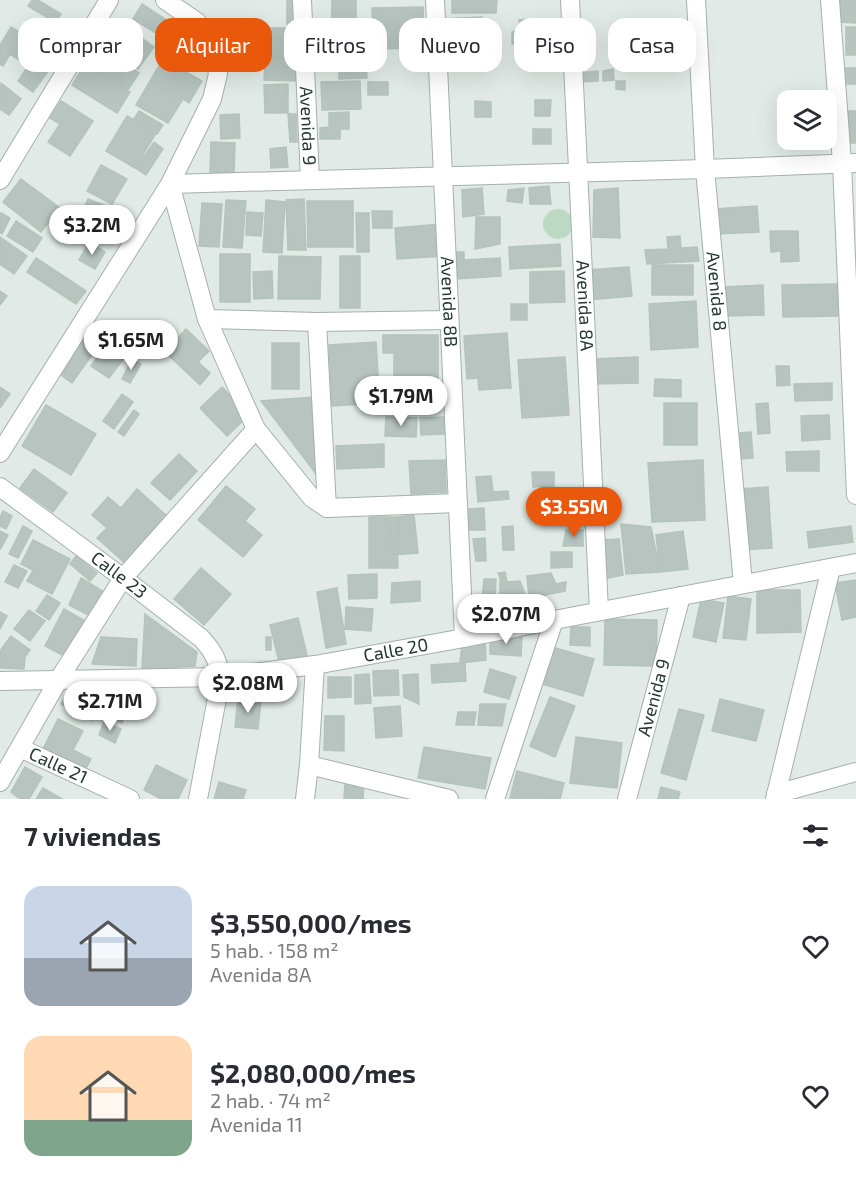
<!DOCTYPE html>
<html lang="es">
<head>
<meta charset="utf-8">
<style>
	body { margin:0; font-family:"Exo 2",sans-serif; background:#f7f7f7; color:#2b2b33; height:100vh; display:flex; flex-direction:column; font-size:22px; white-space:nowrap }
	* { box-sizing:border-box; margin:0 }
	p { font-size:20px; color:#7c7c81 }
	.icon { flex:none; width:33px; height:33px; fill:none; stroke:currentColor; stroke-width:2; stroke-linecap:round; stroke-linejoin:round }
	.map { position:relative; height:799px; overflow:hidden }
	.details { display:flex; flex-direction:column; background:#fff; flex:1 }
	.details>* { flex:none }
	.top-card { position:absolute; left:18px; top:18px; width:820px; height:54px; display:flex; gap:12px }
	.controls { position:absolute; left:777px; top:90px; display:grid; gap:12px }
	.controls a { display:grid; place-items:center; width:60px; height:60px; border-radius:12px; background:#fff; box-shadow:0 6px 24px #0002; font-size:30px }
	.price { position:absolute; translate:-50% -51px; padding:0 14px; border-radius:21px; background:#fff; color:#222; font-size:20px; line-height:39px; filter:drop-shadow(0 2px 3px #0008) }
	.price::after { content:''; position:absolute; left:50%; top:36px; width:18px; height:14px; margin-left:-9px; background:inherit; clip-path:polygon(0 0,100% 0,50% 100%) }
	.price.active { background:#ea580c; color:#fff }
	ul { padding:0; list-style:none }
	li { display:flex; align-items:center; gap:18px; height:150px; padding:0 24px }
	li span { display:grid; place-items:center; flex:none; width:168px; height:120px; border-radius:18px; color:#555 }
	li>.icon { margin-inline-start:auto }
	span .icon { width:72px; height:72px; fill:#fffc; stroke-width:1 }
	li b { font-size:26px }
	h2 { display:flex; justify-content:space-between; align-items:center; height:72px; padding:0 24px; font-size:26px }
	.chip { padding:0 21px; border-radius:18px; background:#fff; box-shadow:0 6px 24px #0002; font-size:21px; line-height:54px }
	.chip.active { background:#ea580c; color:#fff }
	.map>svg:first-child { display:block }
</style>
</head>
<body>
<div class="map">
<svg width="856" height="799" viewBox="0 0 856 799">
	<rect width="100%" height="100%" fill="#e1eae6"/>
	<path fill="#bcd9c3" d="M543 224a15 15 0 1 1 30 0a15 15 0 1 1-30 0Z"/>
	<path fill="#b7c4bf" stroke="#b4c3bc" stroke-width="1.5" d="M32,0H38L61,14L56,23L28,6Z
		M287,0H294V24H287Z
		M332,0H356V52H331Z
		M452,0H497L496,13H452Z
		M839,0H856V23L839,22Z
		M142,4L168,21L159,35L133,19Z
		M423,7L424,48L373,49L372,8Z
		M482,17L483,45L438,47V19Z
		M537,19L536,31H531L532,44H512V32L520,31L519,20Z
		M115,24L124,30L109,52L100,47Z
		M11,27L36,42L24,63L10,54L3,66L0,64V45Z
		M846,27H856V55H846Z
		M261,28H289L290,57H261Z
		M129,29L154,47L138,69L113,51Z
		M486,30L498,32L499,46H487Z
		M226,32H255V48H226Z
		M41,46L49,52L43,61L35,55Z
		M103,49L139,73L128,90L92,65Z
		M328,54H360V61H366L367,78L339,79V67H327Z
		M265,58L297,59V81L264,80Z
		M33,59L49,70L33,92L18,81Z
		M163,59L202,81L189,103L183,99L168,123L136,105Z
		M85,64L92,65L130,92L117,113L72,85Z
		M840,68H856V84H840Z
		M613,69L614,80L603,81V71Z
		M598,71V81L579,82L578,73Z
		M360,81L361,109L322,110L321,82Z
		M616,81H625V90L616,89Z
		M368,82H388V95H368Z
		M1,83L21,99L9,115L0,109Z
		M288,84V113H265L264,85Z
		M535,100H551L550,116H535Z
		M61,101L93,121L70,156L48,142L60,124L50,118Z
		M475,101L491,102V117H475Z
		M139,111L163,125L157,134L134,119Z
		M844,111H856V143H844Z
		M349,112V129H340V139H320V128L329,127V113Z
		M239,114L240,138L221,139L220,115Z
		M288,114H296L297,142H290Z
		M127,116L156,133L135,168L106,151Z
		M533,129H551V144H533Z
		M154,142L163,149L146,175L136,168Z
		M211,142L235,143L234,173L210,172Z
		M286,147L288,167L271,168L270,149Z
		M101,165L127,179L112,204L87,191Z
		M21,179L60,208L41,232L3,202Z
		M549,186L551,204H530L529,188Z
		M482,188L484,214L463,217L462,190Z
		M524,188L522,203L507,201L508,190Z
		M618,188L620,238L593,237L594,190Z
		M88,199L111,208L98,241L74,232Z
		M304,199L306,250H288L286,200Z
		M226,200L246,201L242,248L223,247Z
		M266,200L285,202L282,253L263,252Z
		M307,201H353V247H308Z
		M202,203L222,204L219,247L199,246Z
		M757,206L759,232L717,234L715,209Z
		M372,211H392V228H373Z
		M247,212L263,213L261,236L246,235Z
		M1,213L10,218L2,234L0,232Z
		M356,213H369V252H357Z
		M476,217H500V244L475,249Z
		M16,221L42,238L33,252L7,236Z
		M441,224L444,256L397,259L395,228Z
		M770,231H798L799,261L781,262V251L771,252Z
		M680,236L681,248L697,247L699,261L647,264L645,250L668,249L667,237Z
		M0,237L27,256L14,274L0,264Z
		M89,242L105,252L95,269L79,260Z
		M560,244L561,266L510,269L509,247Z
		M453,252H464V260L500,258L501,276L455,279Z
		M220,254H250V302H220Z
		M279,256L321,257L320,299H278Z
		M340,256H360V308H340Z
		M36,258L86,291L76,304L27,272Z
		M652,265H693V295H652Z
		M629,267L632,296L589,300L587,270Z
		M272,271L273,298L254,299L253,272Z
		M564,271L565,302L530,303V272Z
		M837,284L838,316L783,317L782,285Z
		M763,285L764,315L725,316L724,287Z
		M0,291L7,296L0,305Z
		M696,301L698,347L651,350L649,304Z
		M511,304H527V320H511Z
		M186,329L209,351L198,362L210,373L200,385L165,352Z
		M87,330L102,341L72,383L57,372Z
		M507,333L511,388L479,390L478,378L467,379L464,336Z
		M383,335H438V385H394V353H383Z
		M376,342L380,403L332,406L329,345Z
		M272,343H299V389H272Z
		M107,344L125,357L109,378L91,366Z
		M565,357L569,415L522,418L518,360Z
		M638,357V383L593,384L592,359Z
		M132,359L141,364L130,383L122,379Z
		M776,366H789L790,385L777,386Z
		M655,379L681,380V397L654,396Z
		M832,383V400L795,401L794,384Z
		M0,387L10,394L0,408Z
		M222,387L249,415L227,436L200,408Z
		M122,394L133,402L114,429L103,421Z
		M314,397L316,474L261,401Z
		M664,403H697V445H664Z
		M768,403L770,433L758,434L756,404Z
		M46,405L96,434L71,475L22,446Z
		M134,410L139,414L124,436L118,432Z
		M829,415L830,439L802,441L801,416Z
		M386,417L417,418L416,437L385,436Z
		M444,417V434L421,435L420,418Z
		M751,432L753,458L739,459L737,433Z
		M384,444V467L337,469L336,446Z
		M819,451V471H787L786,452Z
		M179,454L197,471L170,500L151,483Z
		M445,460L446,492L411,494L409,461Z
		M703,460L705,520L652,522L648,463Z
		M34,469L67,493L53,512L20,488Z
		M532,472H554V486L533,487Z
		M491,476L493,492L508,491L509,499L478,502L476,477Z
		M226,486L255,509L245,521L262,535L243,557L198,520Z
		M768,487L772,548L744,550L740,489Z
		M137,489L168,517L127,565L97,538L107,528L92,515L108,497L121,508Z
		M564,498L566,517L538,519L537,501Z
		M484,508L485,530H469V509Z
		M3,511L12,516L6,529L0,526V518Z
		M414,515L418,553L393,555L389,518Z
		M369,517H397L398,568H369Z
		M621,524L651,527L660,572L626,574Z
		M23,526L32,531L18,558L9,554Z
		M513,526L514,550H503L502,527Z
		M851,526L853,542L809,548L807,532Z
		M566,530H583V546H563Z
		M0,531L8,535L0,550Z
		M683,531L688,569L660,572L656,535Z
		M485,538L486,561H476L473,539Z
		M619,539L623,575L604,579L602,540Z
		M33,540L70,559L52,594L27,581L33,570L21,564Z
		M551,552H572V567L551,568Z
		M76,556L97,573L90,581L70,564Z
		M14,565L27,571L18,588L5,582Z
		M201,568L231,594L204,625L174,599Z
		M505,572L507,582L520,581L525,594L500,596V578L498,573Z
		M551,573L556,584L566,582L565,591L529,598L527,576Z
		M377,574V598L349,599L348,575Z
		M81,578L104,592L92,617L69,605Z
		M484,579H496L495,599H482Z
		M856,580V617L842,620L835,583Z
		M420,581V601L391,603L392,583Z
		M337,588L346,644L326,648L317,592Z
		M757,590H800L801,632L757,633Z
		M47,595L60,603L49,620L36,611Z
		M728,596L751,599L746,640L723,638Z
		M701,599L724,603L716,642L693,637Z
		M346,607L373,609L371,631L345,629Z
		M64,609L87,622L68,658L45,646Z
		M29,610L45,621L30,641L14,629Z
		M0,612L7,616L0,629Z
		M145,614L197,652L195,666L142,669Z
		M298,618L307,655L279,662L270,625Z
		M605,619L657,620L656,666L604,665Z
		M571,627H590V646L570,645Z
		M490,635L522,636L521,656L490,654Z
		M11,636L30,650L25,657L24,669L0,668V651Z
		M101,637L137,639L136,666L92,664Z
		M266,637H271V650H266Z
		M485,641L486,660L460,663L462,644Z
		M552,647L594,659L583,696L542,684Z
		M460,663H465L466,681L432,683L431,665Z
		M490,669L516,677L509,699L484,692Z
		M398,670L399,695L374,696L373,671Z
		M369,674L371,703L355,704V675Z
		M418,674L419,704L404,697L403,675Z
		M328,677H351V697L328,698Z
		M69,690L100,705L92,720L61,704Z
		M119,695L131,701L122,723L109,717Z
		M550,697L575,706L555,757L530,746Z
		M238,698L261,700L258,729L235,727Z
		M720,699L764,710L756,741L712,731Z
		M480,704H506L502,726L478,725Z
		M400,706L402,736L376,738L374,708Z
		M679,709L704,715L686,780L661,773Z
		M458,712H476L474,725H456Z
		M325,716H344V751L324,750Z
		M58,719L83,731L73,750L91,759L85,770L43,749Z
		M104,722L121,729L115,743L99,735Z
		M576,737L622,743L617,788L570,783Z
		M424,747L491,758L485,789L418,778Z
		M156,765L187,780L178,799H161L144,790Z
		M25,767L42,777L29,799H20L11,792Z
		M517,771L564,783L560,799L510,798Z
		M219,782L246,790L243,799H214Z
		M345,783L364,785L363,799H344Z
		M661,787L680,792L678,799H658Z
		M43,788L62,799H36Z"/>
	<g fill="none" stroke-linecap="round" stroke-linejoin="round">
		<defs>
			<g id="minor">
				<path id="s1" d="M302,0L310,180"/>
				<path id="s2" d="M435,0L464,638"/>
				<path id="s3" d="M570,0L599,611"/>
				<path id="s4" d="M696,0L705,169L743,584"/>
				<path d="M830,0L842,163L856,495"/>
				<path d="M0,180L109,0"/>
				<path d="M207,319L317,322L449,320"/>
				<path d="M317,322L327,508"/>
				<path d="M0,453L170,184L212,99L218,74L212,44L197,22L165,0"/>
				<path id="s5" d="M0,487L123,578L201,638C214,652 217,659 221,677L198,799"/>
				<path d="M458,503L327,508L312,498L256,429L207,319L170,184L705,169L856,163"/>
				<path id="s6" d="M0,681L221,677L315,665L464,638L554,620L856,563"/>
				<path id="s7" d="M20,748L130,799"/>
				<path d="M309,765L449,799"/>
				<path d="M0,782L59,679L123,578L256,429"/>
				<path d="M776,794L856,772"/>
				<path d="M305,799L309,765L315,665"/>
				<path d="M495,799L554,620"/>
				<path id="s8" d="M627,799L681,596"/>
				<path d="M775,799L831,568"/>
			</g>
		</defs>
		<use href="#minor" stroke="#a4b1ac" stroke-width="20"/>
		<use href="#minor" stroke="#fff" stroke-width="18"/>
	</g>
	<g text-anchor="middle" stroke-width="4.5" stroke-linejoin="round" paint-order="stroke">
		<g font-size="18" fill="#233832" stroke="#f1f7f4">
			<text dy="6" stroke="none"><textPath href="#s1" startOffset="126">Avenida 9</textPath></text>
			<text dy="6" stroke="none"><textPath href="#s4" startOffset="292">Avenida 8</textPath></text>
			<text dy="6" stroke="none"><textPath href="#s2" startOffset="302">Avenida 8B</textPath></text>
			<text dy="6" stroke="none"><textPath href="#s3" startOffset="306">Avenida 8A</textPath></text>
			<text dy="6" stroke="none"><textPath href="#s5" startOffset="148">Calle 23</textPath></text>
			<text dy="6" stroke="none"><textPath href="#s6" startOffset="398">Calle 20</textPath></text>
			<text dy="6" stroke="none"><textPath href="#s8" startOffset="105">Avenida 9</textPath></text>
			<text dy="6" stroke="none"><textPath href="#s7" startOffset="42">Calle 21</textPath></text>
		</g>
	</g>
</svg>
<div class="controls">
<a><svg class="icon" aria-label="layers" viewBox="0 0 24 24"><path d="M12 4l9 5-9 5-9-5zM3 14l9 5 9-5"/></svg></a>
</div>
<b class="price" style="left:92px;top:256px">$3.2M</b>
<b class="price" style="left:131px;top:371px">$1.65M</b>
<b class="price" style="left:401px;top:427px">$1.79M</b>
<b class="price active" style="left:574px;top:538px">$3.55M</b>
<b class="price" style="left:506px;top:645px">$2.07M</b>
<b class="price" style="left:248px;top:714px">$2.08M</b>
<b class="price" style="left:110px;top:732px">$2.71M</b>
<div class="top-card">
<a class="chip">Comprar</a>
<a class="chip active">Alquilar</a>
<a class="chip">Filtros</a>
<a class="chip">Nuevo</a>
<a class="chip">Piso</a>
<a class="chip">Casa</a>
</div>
</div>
<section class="details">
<h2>7 viviendas<svg class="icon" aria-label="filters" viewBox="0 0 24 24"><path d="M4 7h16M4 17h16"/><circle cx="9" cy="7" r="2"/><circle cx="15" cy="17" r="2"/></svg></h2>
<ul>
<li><span style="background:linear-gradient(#c9d6e8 60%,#9aa5b1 0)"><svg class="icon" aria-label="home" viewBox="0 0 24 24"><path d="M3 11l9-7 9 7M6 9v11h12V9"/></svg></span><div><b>$3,550,000/mes</b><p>5 hab. · 158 m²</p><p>Avenida 8A</p></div><svg class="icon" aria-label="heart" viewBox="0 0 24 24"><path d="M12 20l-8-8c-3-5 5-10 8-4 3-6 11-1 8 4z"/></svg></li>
<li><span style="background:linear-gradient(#ffd9b3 70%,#7fa58c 0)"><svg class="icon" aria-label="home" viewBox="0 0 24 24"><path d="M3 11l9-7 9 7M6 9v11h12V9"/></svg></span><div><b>$2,080,000/mes</b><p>2 hab. · 74 m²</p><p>Avenida 11</p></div><svg class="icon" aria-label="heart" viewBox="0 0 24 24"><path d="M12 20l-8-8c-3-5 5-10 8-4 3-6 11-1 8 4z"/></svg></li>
</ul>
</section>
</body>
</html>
